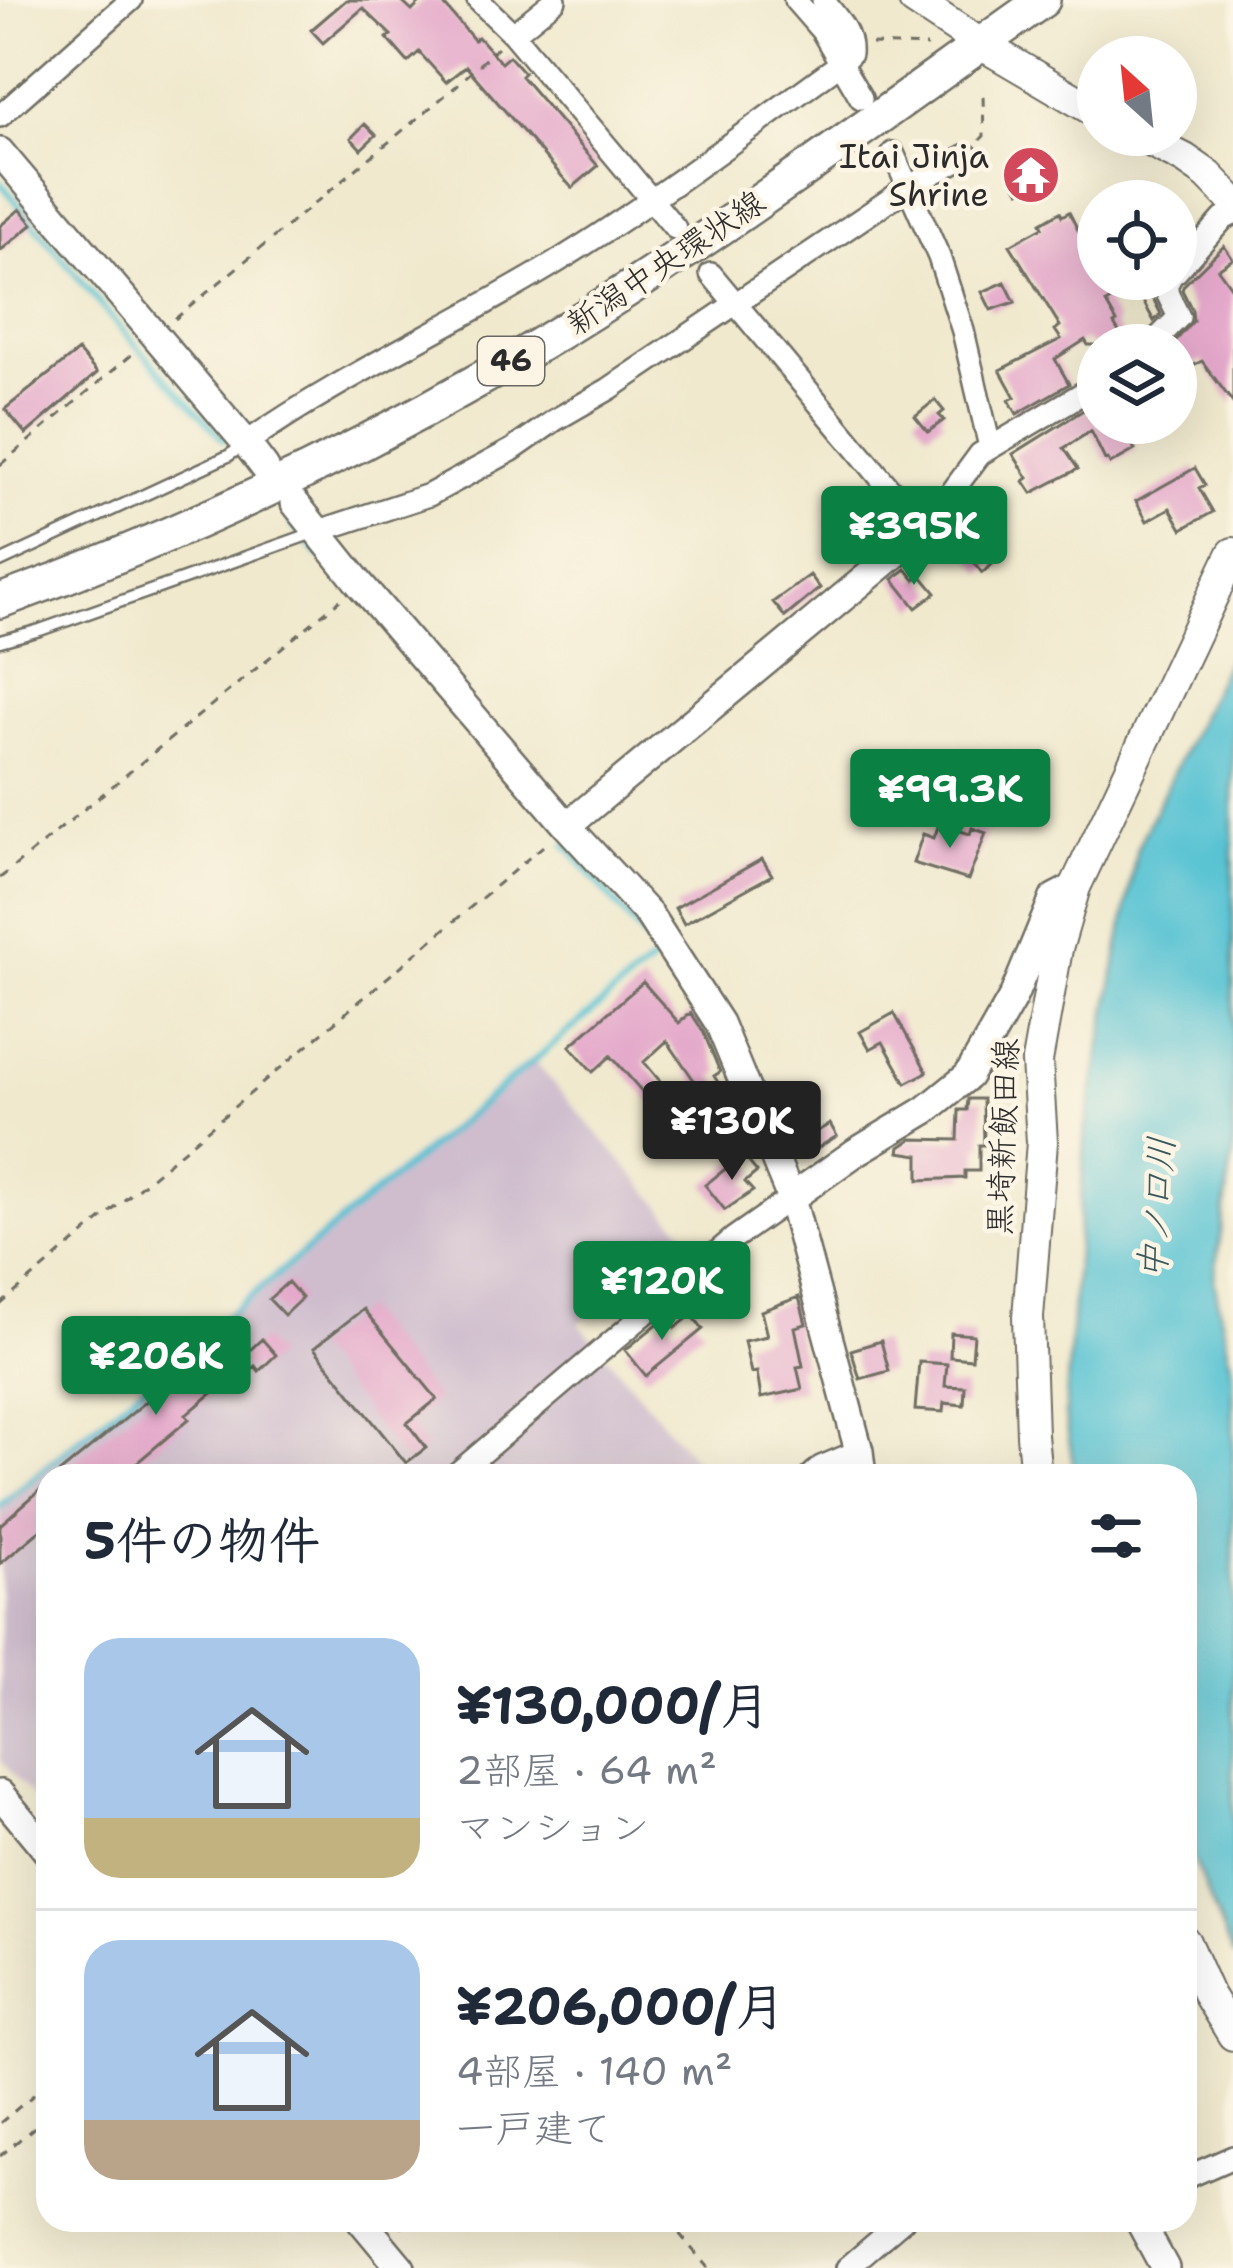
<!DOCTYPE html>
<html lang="ja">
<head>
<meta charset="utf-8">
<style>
	body { margin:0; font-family:"Shantell Sans","Klee One",sans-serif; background:#f6f6f7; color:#1f2937; height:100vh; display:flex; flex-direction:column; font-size:45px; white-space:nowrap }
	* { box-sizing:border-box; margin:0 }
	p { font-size:39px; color:#747a83 }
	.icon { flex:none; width:66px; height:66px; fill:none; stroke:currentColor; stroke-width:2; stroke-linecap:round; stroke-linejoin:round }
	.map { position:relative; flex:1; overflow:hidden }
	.side { position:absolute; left:36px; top:1464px; width:1161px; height:768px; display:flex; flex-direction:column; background:#fff; border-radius:36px; box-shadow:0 12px 48px #0002 }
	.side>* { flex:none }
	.needle { width:78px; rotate:333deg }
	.tools { position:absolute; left:1077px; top:36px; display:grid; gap:24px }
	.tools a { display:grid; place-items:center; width:120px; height:120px; border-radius:50%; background:#fff; box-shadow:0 12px 48px #0002; font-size:60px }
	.price { position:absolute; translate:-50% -102px; padding:0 27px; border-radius:12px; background:#0b8043; color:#fff; font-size:39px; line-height:78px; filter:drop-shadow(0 3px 6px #0008) }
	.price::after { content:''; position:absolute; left:50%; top:72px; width:36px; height:27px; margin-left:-18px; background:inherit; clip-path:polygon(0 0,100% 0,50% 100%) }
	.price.current { background:#222; color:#fff }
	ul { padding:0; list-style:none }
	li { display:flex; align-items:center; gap:36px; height:300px; padding:0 48px }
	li+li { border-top:3px solid #e0e1e3 }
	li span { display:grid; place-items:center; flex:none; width:336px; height:240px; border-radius:36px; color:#555 }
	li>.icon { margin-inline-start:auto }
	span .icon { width:144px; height:144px; fill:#fffc; stroke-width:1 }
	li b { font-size:51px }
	h2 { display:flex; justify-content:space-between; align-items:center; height:144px; padding:0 48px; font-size:51px }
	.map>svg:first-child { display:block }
</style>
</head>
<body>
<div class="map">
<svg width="1233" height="2268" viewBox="0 0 1233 2268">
	<rect width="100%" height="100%" fill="#fcf5e5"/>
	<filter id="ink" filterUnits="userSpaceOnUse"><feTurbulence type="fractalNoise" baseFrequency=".00833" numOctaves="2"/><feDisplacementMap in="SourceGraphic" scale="24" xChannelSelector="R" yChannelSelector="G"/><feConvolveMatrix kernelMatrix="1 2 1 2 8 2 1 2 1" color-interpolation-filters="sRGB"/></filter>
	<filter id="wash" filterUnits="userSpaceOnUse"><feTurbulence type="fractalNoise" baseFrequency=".004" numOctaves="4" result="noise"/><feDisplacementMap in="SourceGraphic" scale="48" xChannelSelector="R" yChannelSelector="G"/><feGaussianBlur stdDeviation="2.7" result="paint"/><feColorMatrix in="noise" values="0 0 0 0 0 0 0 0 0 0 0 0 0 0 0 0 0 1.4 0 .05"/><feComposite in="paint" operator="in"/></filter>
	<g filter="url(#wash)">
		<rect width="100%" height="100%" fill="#f0e9ce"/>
		<path fill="#cfbdce" d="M531,1058L685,1233L579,1323L708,1476H48V1817L0,1759V1501Z"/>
		<path fill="#59c3d3" stroke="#42777f" stroke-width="3" d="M1233,649V1152L1214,1280L1233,1374V1957L1185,1837V1476H1075L1065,1414L1086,1127L1137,848Z"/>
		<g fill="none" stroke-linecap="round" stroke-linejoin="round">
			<path stroke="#59c3d3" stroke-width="6" d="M0,182L113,320L224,440
				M291,522L320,556
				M566,845L662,959
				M0,1506L659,956"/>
		</g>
		<g id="blocks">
			<path fill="#e4a8ca" d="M346,0H400L412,11L423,0H440L474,40L478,37L501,63L509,56L524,73L521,76L598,166L572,188L466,66L446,82L419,52L408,62L387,38L391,35L363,8L323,43L311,30Z
				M365,124L376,135L361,149L351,138Z
				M1036,160L1049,179L1032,189L1030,185L1020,191L1011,178Z
				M20,209L33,224L0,251V226Z
				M1060,212L1062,216L1069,212L1083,240L1086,238L1098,257V279H1152L1153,298L1161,314L1154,321L1134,285L1106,303L1117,322L1114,324L1127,345H1088L1085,340L1055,359L1069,384L1017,414L1009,400L1015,397L1000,370L1061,339L1055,330L1060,326L1010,245L1043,227L1041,223Z
				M1224,246L1233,259L1218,269L1233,290V403L1202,361L1176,373V345L1173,344L1193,321L1192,310L1182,290L1184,285Z
				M1005,282L1015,302L991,310L982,292Z
				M78,351L97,373L26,434L5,409Z
				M935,400L944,411L939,415L944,420L928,432L915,416Z
				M1098,401V423H1167L1132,444L1135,450L1110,464L1108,459L1105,460L1091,431L1064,448L1078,469L1032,493L1024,481L1028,478L1013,454Z
				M1195,468L1205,485L1199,488L1213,512L1182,529L1170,508L1147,521L1136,501Z
				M992,509L1005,527L988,540L1001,557L982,573L955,535Z
				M906,569L915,580L921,575L936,593L916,608L893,579Z
				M810,575L820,588L785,617L773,602Z
				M939,824L970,834L972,828L986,833L968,880L913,863L923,834L934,838Z
				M762,859L772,875L684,924L675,908Z
				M643,982L679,1023L691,1013L703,1031L720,1072L714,1076L724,1092L742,1142L738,1144L667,1041L644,1062L680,1105L665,1118L611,1056L593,1072L570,1046Z
				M894,1013L927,1072L906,1083L883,1042L870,1049L860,1032Z
				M968,1099H983L984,1145H979V1171H965V1178L919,1180V1155L899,1152L900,1147L912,1139L958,1140L959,1110H967Z
				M830,1124L837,1136L816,1149L809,1136Z
				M743,1155L757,1172L745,1182L753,1191L725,1210L705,1185Z
				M288,1282L302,1298L284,1315L269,1299Z
				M799,1297L806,1324L795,1327L803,1366L797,1367L802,1389L761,1398L757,1372L751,1373L744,1341L767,1336L761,1311Z
				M363,1309L437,1399L407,1423L426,1448L406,1463L314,1348Z
				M692,1315L703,1329L646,1376L625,1350L666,1317L675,1328Z
				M951,1333L974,1335L972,1359L950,1357Z
				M262,1339L276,1355L259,1371L255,1366L249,1371L239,1360Z
				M881,1341L889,1371L860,1379L851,1350Z
				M218,1342L241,1369L186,1415L189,1419L121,1476H56Z
				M919,1362L947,1364L945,1386L965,1387L964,1405L944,1403L943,1412L915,1410Z
				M48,1483V1524L0,1564V1525Z"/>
		</g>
	</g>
	<g filter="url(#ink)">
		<use href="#blocks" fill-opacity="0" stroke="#706e64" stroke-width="3"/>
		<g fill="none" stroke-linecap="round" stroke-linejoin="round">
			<defs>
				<path id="service" d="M0,562L228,456L244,445
					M0,641L40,630L316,532"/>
				<path id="minor" d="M478,0L513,34L675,228
					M795,0L822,31L861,98
					M513,34L555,0
					M0,116L131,0
					M893,153L939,257L963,331L990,447
					M1176,272L1223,219L1233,214
					M711,274L924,530L980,454L1098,384
					M1151,345L1179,317L1168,295L1166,284L1170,279
					M246,443C344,374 454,325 555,263C654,202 747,131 841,63L850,54C852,32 836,17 823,0
					M319,531L429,495L512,450L555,420L609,389L910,186L967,155
					M454,1476L734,1238L791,1198
					M811,1476L821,1467L859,1451
					M1185,2178L1233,2157
					M847,2268L903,2220"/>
				<path id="tertiary" d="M0,152L246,443L265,468
					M295,503L359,583L567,826L649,915L719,1023L791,1198L859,1451L862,1476
					M567,826L924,530
					M791,1198L856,1152L926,1110L968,1076L1013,997L1054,898L1075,887
					M0,1794L48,1852
					M361,2220L401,2268
					M1139,2220L1165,2268"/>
				<path id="secondary" d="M914,0L979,43L1098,113
					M1138,135L1185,159L1208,175L1233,201
					M1036,1476L1032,1435L1028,1317L1042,1142L1037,1061L1057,949L1075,887L1233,553
					M1185,1942L1209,1996L1233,2035"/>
				<path id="primary" d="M0,601C168,540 331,465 486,376C680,265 861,129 1043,0"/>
			</defs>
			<use href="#service" stroke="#706e64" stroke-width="15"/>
			<use href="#minor" stroke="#706e64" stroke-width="26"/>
			<use href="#tertiary" stroke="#706e64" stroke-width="32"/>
			<use href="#secondary" stroke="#706e64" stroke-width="34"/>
			<use href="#primary" stroke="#706e64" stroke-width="38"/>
			<path stroke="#706e64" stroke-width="3" stroke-dasharray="9 9" stroke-linecap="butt" d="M871,44L927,46
				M980,140L984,136L983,96
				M175,319L454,88L498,47
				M0,465L135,352
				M0,878L340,600
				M0,1305L549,841
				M0,2123L48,2083
				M0,2156L48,2116
				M668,2220L708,2268
				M401,2228L411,2220"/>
			<use href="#service" stroke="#fff" stroke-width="10"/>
			<use href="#minor" stroke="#fff" stroke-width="21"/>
			<use href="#tertiary" stroke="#fff" stroke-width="27"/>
			<use href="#secondary" stroke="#fff" stroke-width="30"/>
			<use href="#primary" stroke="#fff" stroke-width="33"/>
		</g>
	</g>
	<defs>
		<symbol id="temple-disc" viewBox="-11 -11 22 22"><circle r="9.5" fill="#d1495b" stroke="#fcf5e5"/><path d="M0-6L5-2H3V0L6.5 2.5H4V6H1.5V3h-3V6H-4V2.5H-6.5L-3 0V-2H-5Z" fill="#fff"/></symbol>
	</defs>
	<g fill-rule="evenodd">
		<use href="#temple-disc" x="998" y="142" width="66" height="66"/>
	</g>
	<g text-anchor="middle" stroke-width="9" stroke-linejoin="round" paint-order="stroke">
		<rect fill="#fcf5e5" stroke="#6a6863" stroke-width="3" x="478" y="337" width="66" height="48" rx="9"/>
		<g font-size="30" font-weight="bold" fill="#2b2b2b">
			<text x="511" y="371">46</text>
		</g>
		<g font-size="33" fill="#2b2b2b" stroke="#fcf5e5" text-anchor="end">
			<text x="989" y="168">Itai Jinja<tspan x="989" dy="38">Shrine</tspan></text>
		</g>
		<g font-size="33" fill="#2b2b2b" stroke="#fcf5e5">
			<text transform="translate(665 262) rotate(-34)" y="12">新潟中央環状線</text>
			<text transform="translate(1002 1137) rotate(-88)" y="12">黒埼新飯田線</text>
		</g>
		<g font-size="36" font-style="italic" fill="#39595d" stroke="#fcf5e5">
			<text transform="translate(1156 1208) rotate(-86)" y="13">中ノ口川</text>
		</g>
	</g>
</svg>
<div class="tools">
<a><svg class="needle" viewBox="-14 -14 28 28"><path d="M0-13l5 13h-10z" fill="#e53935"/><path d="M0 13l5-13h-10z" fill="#747a83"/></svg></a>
<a><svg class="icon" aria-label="locate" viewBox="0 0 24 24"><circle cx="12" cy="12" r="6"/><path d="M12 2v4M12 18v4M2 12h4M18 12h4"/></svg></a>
<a><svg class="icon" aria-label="layers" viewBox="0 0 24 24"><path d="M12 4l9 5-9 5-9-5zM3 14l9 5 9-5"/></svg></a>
</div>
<b class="price" style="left:914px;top:588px">¥395K</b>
<b class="price" style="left:950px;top:851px">¥99.3K</b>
<b class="price current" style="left:732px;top:1183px">¥130K</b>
<b class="price" style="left:662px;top:1343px">¥120K</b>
<b class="price" style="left:156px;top:1418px">¥206K</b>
<section class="side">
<h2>5件の物件<svg class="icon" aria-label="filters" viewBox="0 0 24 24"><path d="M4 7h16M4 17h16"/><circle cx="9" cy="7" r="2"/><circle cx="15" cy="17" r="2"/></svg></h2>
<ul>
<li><span style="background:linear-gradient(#a9c7e8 75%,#c2b280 0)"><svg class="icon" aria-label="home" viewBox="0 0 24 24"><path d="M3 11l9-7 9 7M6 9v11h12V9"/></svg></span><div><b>¥130,000/月</b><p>2部屋 · 64 m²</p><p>マンション</p></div></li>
<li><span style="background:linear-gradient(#a9c7e8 75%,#b9a48a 0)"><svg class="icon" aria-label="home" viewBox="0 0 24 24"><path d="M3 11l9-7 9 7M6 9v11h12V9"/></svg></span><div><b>¥206,000/月</b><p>4部屋 · 140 m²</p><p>一戸建て</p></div></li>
</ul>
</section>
</div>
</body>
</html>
